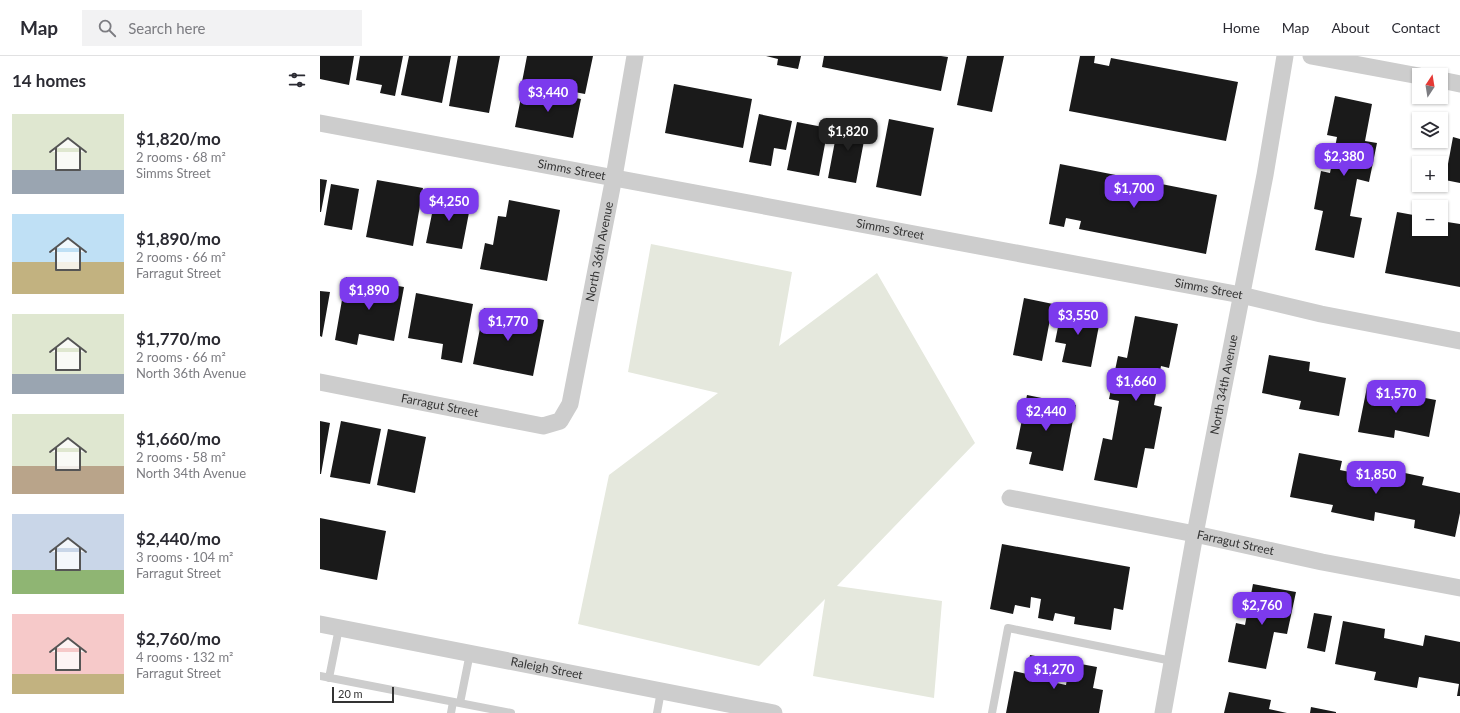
<!DOCTYPE html>
<html lang="en">
<head>
<meta charset="utf-8">
<style>
	body { margin:0; font-family:Lato,sans-serif; background:#f2f2f3; color:#2b2b33; height:100vh; display:flex; flex-direction:column; font-size:15px; white-space:nowrap }
	* { box-sizing:border-box; margin:0 }
	p { font-size:13px; color:#7c7c81 }
	.icon { flex:none; width:22px; height:22px; fill:none; stroke:currentColor; stroke-width:2; stroke-linecap:round; stroke-linejoin:round }
	.map { position:relative; flex:1; overflow:hidden }
	.drawer { display:flex; flex-direction:column; background:#fff; width:320px }
	.drawer>* { flex:none }
	.needle { width:26px; rotate:12deg }
	.buttons { position:absolute; left:1092px; top:12px; display:grid; gap:8px }
	.buttons a { display:grid; place-items:center; width:36px; height:36px; border-radius:0px; background:#fff; box-shadow:0 1px 3px #0004; font-size:20px }
	.scale { position:absolute; left:12px; bottom:10px; width:62px; box-sizing:border-box; padding-left:4px; border:2px solid #333; border-top:0; font-size:11px; line-height:14px; white-space:nowrap; color:#333; -webkit-text-stroke:3px #fff; paint-order:stroke }
	.price { position:absolute; translate:-50% -34px; padding:0 9px; border-radius:8px; background:#7c3aed; color:#fff; font-size:13px; line-height:26px; filter:drop-shadow(0 1px 2px #0008) }
	.price::after { content:''; position:absolute; left:50%; top:24px; width:12px; height:9px; margin-left:-6px; background:inherit; clip-path:polygon(0 0,100% 0,50% 100%) }
	.price.on { background:#222; color:#fff }
	ul { padding:0; list-style:none }
	li { display:flex; align-items:center; gap:12px; height:100px; padding:0 12px }
	li span { display:grid; place-items:center; flex:none; width:112px; height:80px; border-radius:0px; color:#555 }
	li>.icon { margin-inline-start:auto }
	span .icon { width:48px; height:48px; fill:#fffc; stroke-width:1 }
	li b { font-size:17px }
	h2 { display:flex; justify-content:space-between; align-items:center; height:48px; padding:0 12px; font-size:17px }
	header { display:flex; align-items:center; gap:24px; box-sizing:border-box; height:56px; padding:0 20px; background:#fff; border-bottom:1px solid #e1e1e2 }
	header strong { font-size:19px }
	nav { display:flex; gap:22px; margin-inline-start:auto; font-size:14px }
	.search { width:280px; height:36px; background:#f2f2f3; display:flex; align-items:center; gap:10px; box-sizing:border-box; padding:0 14px; border-radius:0px; color:#7c7c81; font-size:15px }
	main { display:flex; flex:1; min-height:0 }
	.map>svg:first-child { display:block }
</style>
</head>
<body>
<header>
<strong>Map</strong>
<div class="search"><svg class="icon" aria-label="search" viewBox="0 0 24 24"><circle cx="10" cy="10" r="6"/><path d="M15 15l6 6"/></svg>Search here</div>
<nav><a>Home</a><a>Map</a><a>About</a><a>Contact</a></nav>
</header>
<main>
<section class="drawer">
<h2>14 homes<svg class="icon" aria-label="filters" viewBox="0 0 24 24"><path d="M4 7h16M4 17h16"/><circle cx="9" cy="7" r="2"/><circle cx="15" cy="17" r="2"/></svg></h2>
<ul>
<li><span style="background:linear-gradient(#dfe7d0 70%,#9aa5b1 0)"><svg class="icon" aria-label="home" viewBox="0 0 24 24"><path d="M3 11l9-7 9 7M6 9v11h12V9"/></svg></span><div><b>$1,820/mo</b><p>2 rooms · 68 m²</p><p>Simms Street</p></div></li>
<li><span style="background:linear-gradient(#bfe0f5 60%,#c2b280 0)"><svg class="icon" aria-label="home" viewBox="0 0 24 24"><path d="M3 11l9-7 9 7M6 9v11h12V9"/></svg></span><div><b>$1,890/mo</b><p>2 rooms · 66 m²</p><p>Farragut Street</p></div></li>
<li><span style="background:linear-gradient(#dfe7d0 75%,#9aa5b1 0)"><svg class="icon" aria-label="home" viewBox="0 0 24 24"><path d="M3 11l9-7 9 7M6 9v11h12V9"/></svg></span><div><b>$1,770/mo</b><p>2 rooms · 66 m²</p><p>North 36th Avenue</p></div></li>
<li><span style="background:linear-gradient(#dfe7d0 65%,#b9a48a 0)"><svg class="icon" aria-label="home" viewBox="0 0 24 24"><path d="M3 11l9-7 9 7M6 9v11h12V9"/></svg></span><div><b>$1,660/mo</b><p>2 rooms · 58 m²</p><p>North 34th Avenue</p></div></li>
<li><span style="background:linear-gradient(#c9d6e8 70%,#8fb573 0)"><svg class="icon" aria-label="home" viewBox="0 0 24 24"><path d="M3 11l9-7 9 7M6 9v11h12V9"/></svg></span><div><b>$2,440/mo</b><p>3 rooms · 104 m²</p><p>Farragut Street</p></div></li>
<li><span style="background:linear-gradient(#f6c9c9 75%,#c2b280 0)"><svg class="icon" aria-label="home" viewBox="0 0 24 24"><path d="M3 11l9-7 9 7M6 9v11h12V9"/></svg></span><div><b>$2,760/mo</b><p>4 rooms · 132 m²</p><p>Farragut Street</p></div></li>
</ul>
</section>
<div class="map">
<svg width="1140" height="657" viewBox="0 0 1140 657">
	<rect width="100%" height="100%" fill="#fff"/>
	<path fill="#e5e8dd" d="M331,188L472,216L459,290L557,217L655,387L517,530L622,545L614,642L493,620L505,543L439,610L258,568L289,419L398,337L308,316Z"/>
	<path fill="#1a1a1a" d="M0,0H34L29,29L0,23Z
		M40,0H83L75,40L60,37L62,29L36,24Z
		M89,0H131L122,47L81,39Z
		M138,0H180L169,57L129,50Z
		M207,0H273L265,38L202,26Z
		M446,0H481L478,13L457,9L458,3Z
		M504,0H621L628,1L621,35L502,11Z
		M647,0H684L672,56L637,49Z
		M760,0H775L774,7L789,10L791,2L918,26L906,85L749,55Z
		M354,28L432,43L423,92L345,77Z
		M203,32L261,43L253,82L195,71Z
		M1015,40L1052,48L1045,85L1057,87L1049,126L1037,123L1030,160L1042,162L1034,202L995,194L1003,155L994,153L1001,115L1010,117L1017,81L1007,79Z
		M439,58L472,65L466,94L454,92L451,110L429,106Z
		M569,63L614,72L601,140L556,131Z
		M519,64L547,69L536,127L508,122Z
		M477,66L508,72L499,120L467,114Z
		M1133,81L1140,83V127L1125,124Z
		M740,108L897,139L886,198L759,173L761,165L746,162L744,171L729,168Z
		M0,123L7,124L1,156H0Z
		M57,124L103,132L93,190L46,181Z
		M11,128L39,133L32,174L4,169Z
		M136,138L152,141L142,193L106,187L115,143L135,147Z
		M189,144L240,154L227,225L160,213L165,187L173,189L178,160L186,161Z
		M1077,156L1099,160V173H1121V165L1140,168V231L1065,217Z
		M26,221L84,231L74,285L39,278L37,289L15,284Z
		M0,235L10,236L2,281L0,280Z
		M96,237L153,248L142,307L121,303L123,288L88,282Z
		M704,242L733,248L722,305L693,299Z
		M742,251L781,259L771,311L742,306L746,288L735,286Z
		M164,252L224,264L213,320L153,308Z
		M815,260L858,268L849,312L841,310L834,349L842,351L834,393L825,392L817,432L774,424L783,382L792,384L799,345L789,343L798,300L807,302Z
		M949,299L990,306L989,315L1026,322L1019,360L979,353L981,345L942,337Z
		M1047,331L1116,344L1109,381L1075,374L1074,382L1038,376Z
		M707,339L756,349L743,415L709,408L712,396L696,393Z
		M0,365L10,367L1,418H0Z
		M21,365L61,373L50,428L10,421Z
		M68,373L106,381L95,437L57,429Z
		M979,397L1022,405L1020,414L1059,422L1061,412L1104,421L1102,429L1140,437V457L1135,481L1094,472L1095,464L1055,456L1054,465L1011,456L1013,449L970,441Z
		M0,462L66,475L57,524L0,513Z
		M682,488L810,511L803,554L794,552L791,574L754,568L755,561L735,557L733,565L718,562L721,543L711,541L710,552L695,549L693,558L670,553Z
		M933,528L976,536L967,578L954,576L946,613L908,606L916,567L925,569Z
		M994,557L1012,560L1005,596L987,592Z
		M1023,565L1065,573L1064,582L1103,590L1105,579L1140,586V640H1137L1139,628L1099,621L1097,632L1054,624L1056,616L1015,608Z
		M710,599L736,604L732,626L746,629L750,606L777,611L773,632L783,634L779,657H686L694,615L707,618Z
		M909,636L951,644L949,653L967,657H904Z
		M991,651L1016,656V657H990Z"/>
	<g fill="none" stroke-linecap="round" stroke-linejoin="round">
		<path stroke="#cdcdcd" stroke-width="8" d="M0,620L191,657
			M9,622L19,572
			M140,647L150,597
			M131,657L133,646
			M337,657L341,635
			M672,657L688,572L852,605"/>
		<g stroke="#cdcdcd" stroke-width="17">
			<path d="M991,0L1099,20"/>
			<path d="M1121,24L1140,28"/>
			<path id="s1" d="M0,67L921,239L1001,258L1140,285"/>
			<path id="s2" d="M0,326L223,370L240,365L250,348L294,121L315,0"/>
			<path id="s3" d="M690,442L875,478L1002,506L1140,532"/>
			<path id="s4" d="M0,568L454,657"/>
			<path id="s5" d="M843,657L875,478L945,119L965,0"/>
		</g>
	</g>
	<g text-anchor="middle" stroke-width="4" stroke-linejoin="round" paint-order="stroke">
		<g font-size="12" fill="#333" stroke="#fff">
			<text dy="4" stroke="none"><textPath href="#s1" startOffset="256">Simms Street</textPath></text>
			<text dy="4" stroke="none"><textPath href="#s1" startOffset="580">Simms Street</textPath></text>
			<text dy="4" stroke="none"><textPath href="#s2" startOffset="420">North 36th Avenue</textPath></text>
			<text dy="4" stroke="none"><textPath href="#s1" startOffset="904">Simms Street</textPath></text>
			<text dy="4" stroke="none"><textPath href="#s5" startOffset="334">North 34th Avenue</textPath></text>
			<text dy="4" stroke="none"><textPath href="#s2" startOffset="122">Farragut Street</textPath></text>
			<text dy="4" stroke="none"><textPath href="#s3" startOffset="230">Farragut Street</textPath></text>
			<text dy="4" stroke="none"><textPath href="#s4" startOffset="231">Raleigh Street</textPath></text>
		</g>
	</g>
</svg>
<div class="buttons">
<a><svg class="needle" viewBox="-14 -14 28 28"><path d="M0-13l5 13h-10z" fill="#e53935"/><path d="M0 13l5-13h-10z" fill="#7c7c81"/></svg></a>
<a><svg class="icon" aria-label="layers" viewBox="0 0 24 24"><path d="M12 4l9 5-9 5-9-5zM3 14l9 5 9-5"/></svg></a>
<a>+</a>
<a>−</a>
</div>
<div class="scale">20 m</div>
<b class="price" style="left:228px;top:57px">$3,440</b>
<b class="price on" style="left:528px;top:96px">$1,820</b>
<b class="price" style="left:1024px;top:121px">$2,380</b>
<b class="price" style="left:814px;top:153px">$1,700</b>
<b class="price" style="left:129px;top:166px">$4,250</b>
<b class="price" style="left:49px;top:255px">$1,890</b>
<b class="price" style="left:758px;top:280px">$3,550</b>
<b class="price" style="left:188px;top:286px">$1,770</b>
<b class="price" style="left:816px;top:346px">$1,660</b>
<b class="price" style="left:1076px;top:358px">$1,570</b>
<b class="price" style="left:726px;top:376px">$2,440</b>
<b class="price" style="left:1056px;top:439px">$1,850</b>
<b class="price" style="left:942px;top:570px">$2,760</b>
<b class="price" style="left:734px;top:634px">$1,270</b>
</div>
</main>
</body>
</html>
